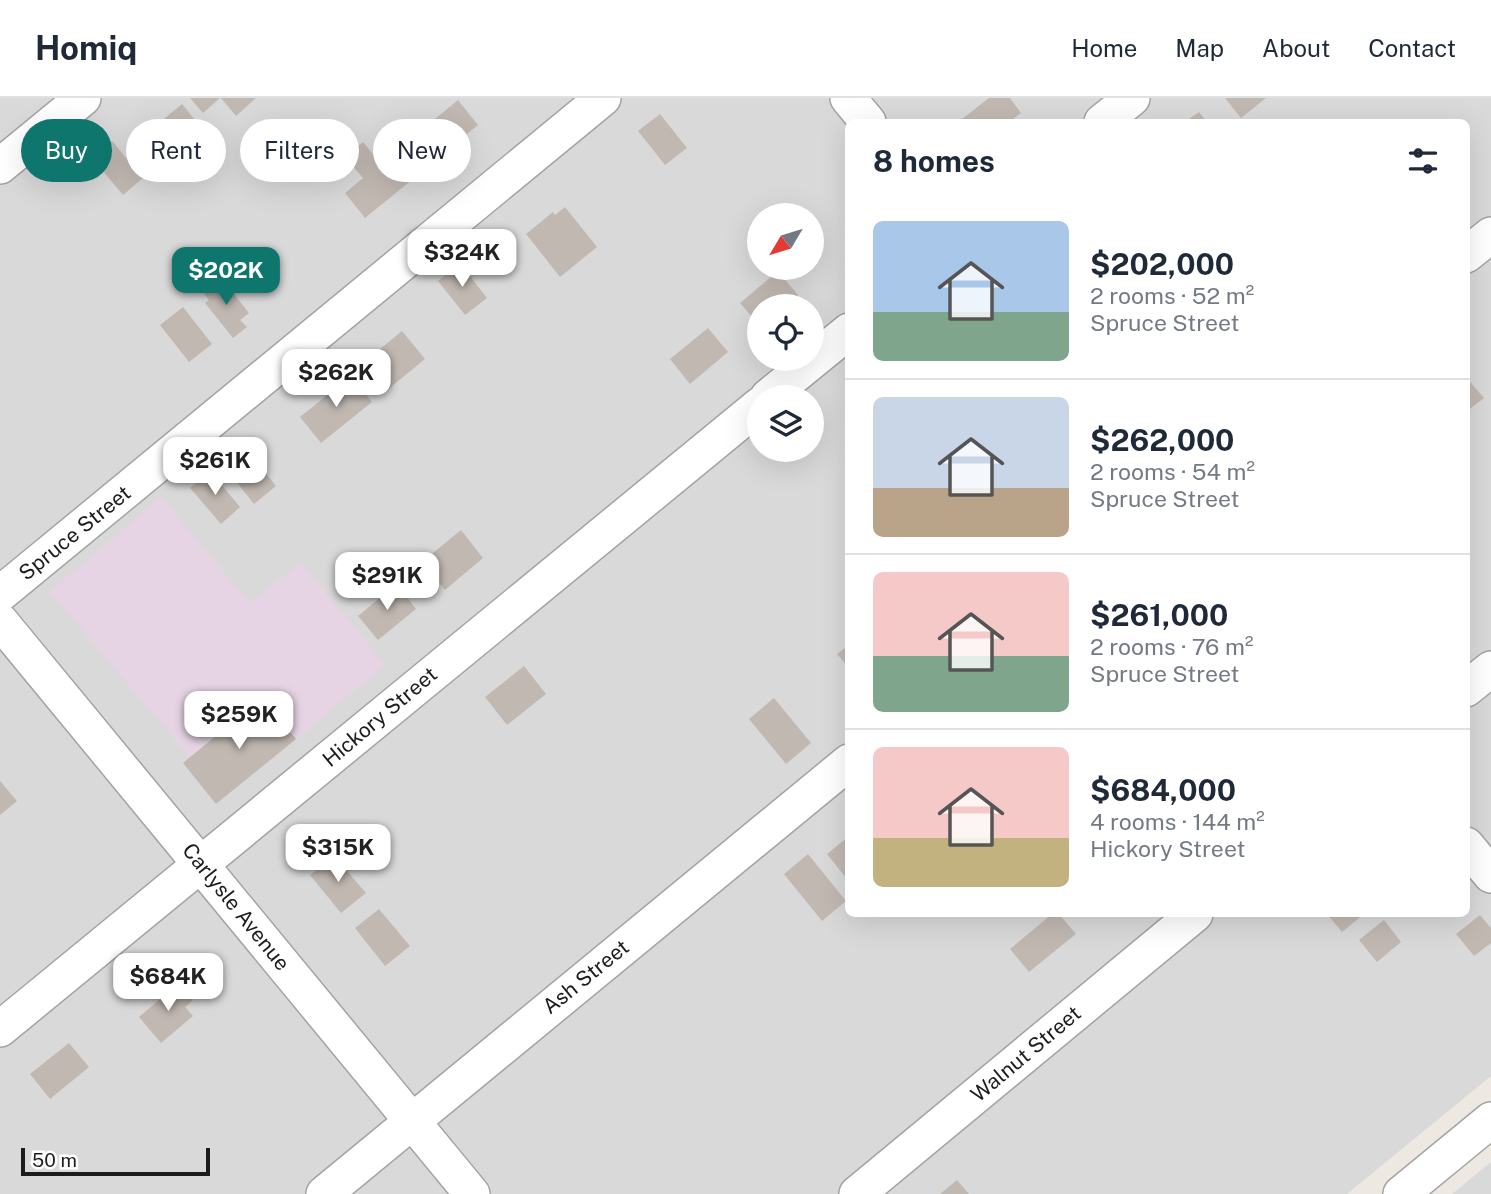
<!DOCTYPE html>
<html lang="en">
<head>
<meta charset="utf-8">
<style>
	body { margin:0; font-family:"Public Sans",sans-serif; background:#f6f6f7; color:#1f2937; height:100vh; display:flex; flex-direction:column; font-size:26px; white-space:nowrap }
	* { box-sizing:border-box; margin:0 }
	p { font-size:23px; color:#747a83 }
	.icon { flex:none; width:38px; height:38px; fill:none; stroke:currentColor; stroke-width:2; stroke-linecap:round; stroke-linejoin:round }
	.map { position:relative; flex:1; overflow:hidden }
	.side { position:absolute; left:845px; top:21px; width:625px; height:798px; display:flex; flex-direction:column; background:#fff; border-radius:10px; box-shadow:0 7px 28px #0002 }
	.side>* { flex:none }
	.top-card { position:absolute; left:21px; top:21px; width:665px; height:63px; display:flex; gap:14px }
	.needle { width:46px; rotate:232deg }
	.fabs { position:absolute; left:747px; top:105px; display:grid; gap:14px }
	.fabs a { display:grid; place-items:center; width:77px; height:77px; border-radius:50%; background:#fff; box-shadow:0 7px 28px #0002; font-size:35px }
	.scale { position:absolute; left:21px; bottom:18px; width:189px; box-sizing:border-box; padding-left:7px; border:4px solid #1c1c1c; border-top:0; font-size:19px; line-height:24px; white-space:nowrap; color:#1c1c1c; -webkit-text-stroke:5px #fff; paint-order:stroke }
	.price { position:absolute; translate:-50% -60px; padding:0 16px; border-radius:14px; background:#fff; color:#222; font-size:23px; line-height:46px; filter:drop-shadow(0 2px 4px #0008) }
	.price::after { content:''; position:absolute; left:50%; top:42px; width:21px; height:16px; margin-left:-10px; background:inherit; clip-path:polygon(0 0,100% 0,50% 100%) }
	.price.active { background:#0f766e; color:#fff }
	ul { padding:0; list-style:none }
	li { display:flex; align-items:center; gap:21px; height:175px; padding:0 28px }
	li+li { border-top:2px solid #e0e1e3 }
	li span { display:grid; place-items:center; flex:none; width:196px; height:140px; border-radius:10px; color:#555 }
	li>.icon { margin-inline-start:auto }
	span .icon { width:84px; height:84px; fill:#fffc; stroke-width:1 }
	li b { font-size:30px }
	h2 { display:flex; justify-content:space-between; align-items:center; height:84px; padding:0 28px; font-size:30px }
	.tag { padding:0 24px; border-radius:32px; background:#fff; box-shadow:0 7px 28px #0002; font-size:24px; line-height:63px }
	.tag.active { background:#0f766e; color:#fff }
	header { display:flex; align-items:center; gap:42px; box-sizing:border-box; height:98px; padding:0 35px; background:#fff; border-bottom:2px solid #e0e1e3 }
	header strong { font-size:33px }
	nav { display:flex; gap:38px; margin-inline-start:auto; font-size:24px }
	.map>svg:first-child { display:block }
</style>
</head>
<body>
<header>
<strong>Homiq</strong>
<nav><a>Home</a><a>Map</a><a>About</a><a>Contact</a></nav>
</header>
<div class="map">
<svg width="1491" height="1096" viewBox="0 0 1491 1096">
	<rect width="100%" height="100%" fill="#ede9e2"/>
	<path fill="#dad9d9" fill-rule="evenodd" d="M0,0H1491V978L1347,1096H0ZM849,24H1466V816H849ZM760,117H812V170H760ZM760,208H812V261H760ZM760,299H812V352H760Z
		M1491,1064V1096H1452Z"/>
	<path fill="#e6d4e4" d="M161,399L250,505L301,464L385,567L296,641L262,600L190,659L50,494Z"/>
	<path fill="#c1b8b2" d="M190,0H220L203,15Z
		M221,0H256L236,18Z
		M989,0H1010L1021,15L1009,24H965L962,21Z
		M1225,0H1266L1241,20Z
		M458,2L478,27L444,55L424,30Z
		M182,6L204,33L171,59L149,33Z
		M1199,14L1207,24H1185Z
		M660,16L687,50L665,67L638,33Z
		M398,42L423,73L365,120L345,95L363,80L345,59L363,44L376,60Z
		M112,43L143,80L123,97L92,60Z
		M565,109L597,149L560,179L526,136L553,114L555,117Z
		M460,165L487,200L465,217L438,183Z
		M778,173L798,197L785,208H760V228L740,205Z
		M221,180L249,215L240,222L247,229L233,240L205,205L209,202L203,194Z
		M183,209L212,246L189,264L160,227Z
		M708,230L728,254L690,286L670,261Z
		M402,233L425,261L386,293L363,265Z
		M351,278L372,304L321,345L300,319Z
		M1466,279L1484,300L1466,314Z
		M249,354L276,388L254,406L227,372Z
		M210,373L240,409L221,426L190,390Z
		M461,432L483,460L445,492L422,464Z
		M397,486L416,511L378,542L358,518Z
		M849,547V570L837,556Z
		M524,568L546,596L507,627L485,599Z
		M262,600L296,641L216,706L183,665Z
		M774,600L811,645L786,666L749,621Z
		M0,683L17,703L0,717Z
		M849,738V778L846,780L827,756Z
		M808,756L846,803L822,823L784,776Z
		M334,758L366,795L341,815L310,777Z
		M379,811L410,848L385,868L355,830Z
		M1052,816H1059L1076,836L1029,874L1010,851Z
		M1327,816H1364L1342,834Z
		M1480,817L1491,830V845L1474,858L1456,836Z
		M1384,822L1401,844L1377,864L1359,842Z
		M179,885L193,902L185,909L193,918L161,945L139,919Z
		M69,945L89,969L50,1001L30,976Z
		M957,1082L969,1096H940Z"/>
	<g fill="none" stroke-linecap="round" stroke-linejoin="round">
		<defs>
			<path id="minor" d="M848,0L868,24
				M1102,24L1132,0
				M0,68L83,0
				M1466,157L1491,137
				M768,299L849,233
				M0,496L603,0
				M0,523L472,1096
				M1466,591L1491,571
				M1466,747L1491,777
				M0,931L760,307
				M324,1096L849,664
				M857,1096L1195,816
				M1401,1096L1491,1022"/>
		</defs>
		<use href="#minor" stroke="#a3a3a3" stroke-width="38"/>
		<use href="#minor" stroke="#fff" stroke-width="35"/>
	</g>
	<g text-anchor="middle" stroke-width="5" stroke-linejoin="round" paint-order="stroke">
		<g font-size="21" fill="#1c1c1c" stroke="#fff">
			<text transform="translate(75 435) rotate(-39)" y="7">Spruce Street</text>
			<text transform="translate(380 619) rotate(-40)" y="7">Hickory Street</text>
			<text transform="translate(236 809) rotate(51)" y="7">Carlysle Avenue</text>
			<text transform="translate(586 879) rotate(-39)" y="7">Ash Street</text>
			<text transform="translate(1026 956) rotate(-40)" y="7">Walnut Street</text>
		</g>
	</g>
</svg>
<div class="fabs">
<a><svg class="needle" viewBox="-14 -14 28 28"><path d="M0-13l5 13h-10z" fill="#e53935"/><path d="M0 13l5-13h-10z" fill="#747a83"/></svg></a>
<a><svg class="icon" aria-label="locate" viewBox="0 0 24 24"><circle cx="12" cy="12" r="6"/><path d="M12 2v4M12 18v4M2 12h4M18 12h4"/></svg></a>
<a><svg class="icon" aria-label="layers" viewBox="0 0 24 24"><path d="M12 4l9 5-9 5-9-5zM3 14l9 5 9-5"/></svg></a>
</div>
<div class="scale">50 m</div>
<b class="price" style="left:462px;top:191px">$324K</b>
<b class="price active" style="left:226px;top:209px">$202K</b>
<b class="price" style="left:336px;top:311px">$262K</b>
<b class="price" style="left:215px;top:399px">$261K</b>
<b class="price" style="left:387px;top:514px">$291K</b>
<b class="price" style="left:239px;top:653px">$259K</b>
<b class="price" style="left:338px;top:786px">$315K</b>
<b class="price" style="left:168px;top:915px">$684K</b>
<div class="top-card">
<a class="tag active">Buy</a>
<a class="tag">Rent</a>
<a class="tag">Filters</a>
<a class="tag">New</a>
</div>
<section class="side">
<h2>8 homes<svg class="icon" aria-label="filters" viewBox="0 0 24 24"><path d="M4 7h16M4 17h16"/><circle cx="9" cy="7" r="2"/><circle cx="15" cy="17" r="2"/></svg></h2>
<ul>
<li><span style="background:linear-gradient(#a9c7e8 65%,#7fa58c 0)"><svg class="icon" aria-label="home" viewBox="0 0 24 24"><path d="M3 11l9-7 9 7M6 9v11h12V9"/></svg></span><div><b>$202,000</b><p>2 rooms · 52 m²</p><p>Spruce Street</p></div></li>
<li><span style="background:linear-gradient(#c9d6e8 65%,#b9a48a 0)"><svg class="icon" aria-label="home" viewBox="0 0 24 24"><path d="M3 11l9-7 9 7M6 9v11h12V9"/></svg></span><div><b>$262,000</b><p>2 rooms · 54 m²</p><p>Spruce Street</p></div></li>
<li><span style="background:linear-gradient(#f6c9c9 60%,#7fa58c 0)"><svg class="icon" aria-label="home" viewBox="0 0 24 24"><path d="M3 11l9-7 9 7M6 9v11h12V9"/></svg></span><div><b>$261,000</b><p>2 rooms · 76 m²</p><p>Spruce Street</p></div></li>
<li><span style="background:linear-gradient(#f6c9c9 65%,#c2b280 0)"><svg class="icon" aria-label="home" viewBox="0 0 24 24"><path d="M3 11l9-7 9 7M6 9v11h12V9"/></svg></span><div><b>$684,000</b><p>4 rooms · 144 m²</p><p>Hickory Street</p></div></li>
</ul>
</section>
</div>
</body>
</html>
